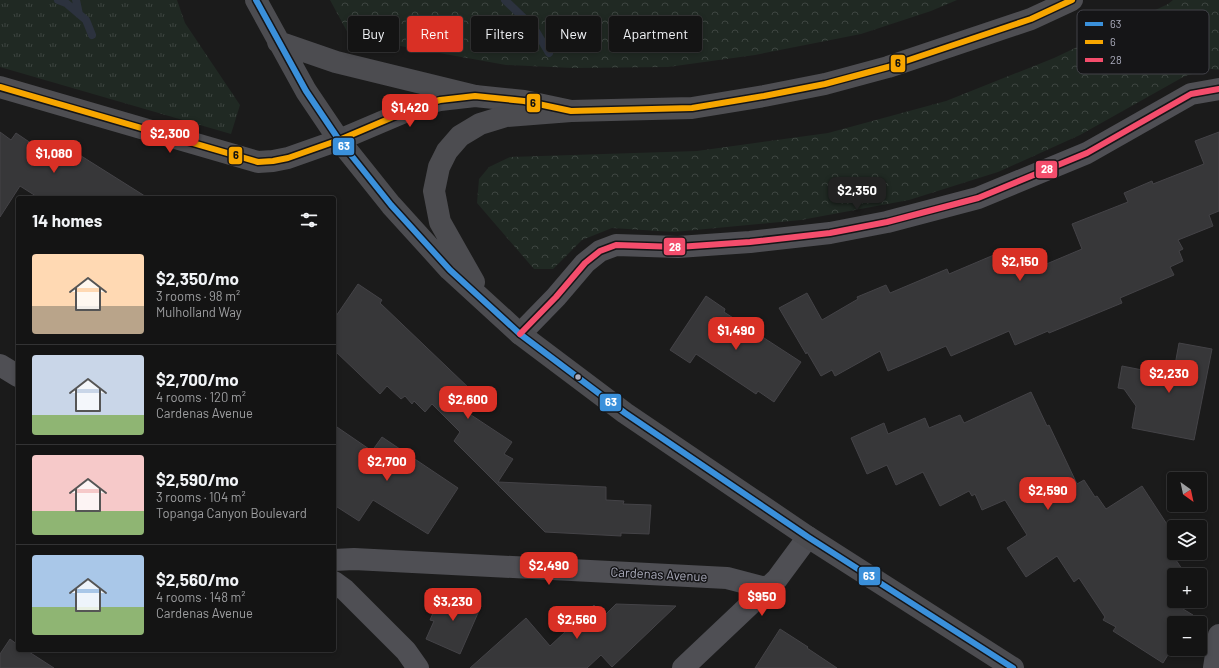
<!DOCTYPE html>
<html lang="en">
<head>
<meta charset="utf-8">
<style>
	body { margin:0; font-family:Barlow,sans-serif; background:#212122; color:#f1f3f6; height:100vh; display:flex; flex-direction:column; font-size:15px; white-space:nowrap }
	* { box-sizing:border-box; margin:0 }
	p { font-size:13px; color:#9d9ea0 }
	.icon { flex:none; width:22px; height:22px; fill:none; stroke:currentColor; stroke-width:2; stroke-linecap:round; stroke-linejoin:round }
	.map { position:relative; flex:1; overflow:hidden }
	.details { position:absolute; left:16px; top:196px; width:320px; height:456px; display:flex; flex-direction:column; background:#141414; border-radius:4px; box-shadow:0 2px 6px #0003,0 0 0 1px #333334 }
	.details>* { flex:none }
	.banner { position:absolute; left:348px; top:16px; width:380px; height:36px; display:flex; gap:8px }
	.needle { width:26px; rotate:147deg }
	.buttons { position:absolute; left:1167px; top:472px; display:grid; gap:8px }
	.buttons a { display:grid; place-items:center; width:40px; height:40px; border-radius:4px; background:#141414; box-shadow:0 2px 6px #0003,0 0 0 1px #333334; font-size:20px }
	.price { position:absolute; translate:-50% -34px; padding:0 9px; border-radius:8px; background:#d93025; color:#fff; font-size:13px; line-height:26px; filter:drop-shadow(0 1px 2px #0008) }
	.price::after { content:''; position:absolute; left:50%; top:24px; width:12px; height:9px; margin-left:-6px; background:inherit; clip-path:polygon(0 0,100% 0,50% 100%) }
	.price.current { background:#222; color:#fff }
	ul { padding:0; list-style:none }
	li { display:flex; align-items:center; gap:12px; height:100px; padding:0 16px }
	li+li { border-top:1px solid #333334 }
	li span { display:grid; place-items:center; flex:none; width:112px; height:80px; border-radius:4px; color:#555 }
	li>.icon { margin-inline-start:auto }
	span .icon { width:48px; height:48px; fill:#fffc; stroke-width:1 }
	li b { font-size:17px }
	h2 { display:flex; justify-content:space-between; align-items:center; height:48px; padding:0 16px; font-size:17px }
	.chip { padding:0 14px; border-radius:4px; background:#141414; box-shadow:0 2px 6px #0003,0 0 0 1px #333334; font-size:14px; line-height:36px }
	.chip.current { background:#d93025; color:#fff }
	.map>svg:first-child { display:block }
</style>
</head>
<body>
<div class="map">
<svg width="1219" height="668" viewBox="0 0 1219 668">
	<defs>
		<pattern id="grass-tufts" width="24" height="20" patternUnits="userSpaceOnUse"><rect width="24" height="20" fill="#202923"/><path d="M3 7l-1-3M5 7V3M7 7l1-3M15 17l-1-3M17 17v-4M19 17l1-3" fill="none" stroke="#3e4541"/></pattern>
		<pattern id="park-crowns" width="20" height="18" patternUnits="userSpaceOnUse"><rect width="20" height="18" fill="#202923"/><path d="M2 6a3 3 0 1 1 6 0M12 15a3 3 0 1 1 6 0" fill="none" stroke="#3e4541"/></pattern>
	</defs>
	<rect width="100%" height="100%" fill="#1b1b1b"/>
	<path fill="url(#grass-tufts)" d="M0,0H177L185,23L240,105L231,134L0,67Z"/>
	<path fill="url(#park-crowns)" d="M330,0H957L931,11L861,34L755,55L668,67L573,68L506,65L350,37Z
		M1173,0H1219V70L1211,69L1185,76L1080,135L998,172L909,200L801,220L674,232L612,228L582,240L553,269H534L477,203L479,179L489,167L510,157L697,151L828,133L946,101L1054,58L1168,4Z"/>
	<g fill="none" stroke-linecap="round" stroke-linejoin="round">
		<path stroke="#2c323e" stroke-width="8" d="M58,0L66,3L86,20L92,35
			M76,0L79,14
			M505,0L534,28L549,53"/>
	</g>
	<path fill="#373739" stroke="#444347" d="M0,132L11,140L16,133L50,156L59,142L148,198H39L20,186L0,217Z
		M1219,132V211L1209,215L1213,226L1178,240L1183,249L1179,251L1183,261L1170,267L1174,275L1120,298L1122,303L1049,333L1048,331L1015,345L1009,331L951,356L946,346L888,371L880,351L835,376L832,370L821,376L807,352L806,354L779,308L807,293L822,320L858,299L857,297L886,285L890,293L947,269L949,274L1008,249L1018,276L1082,249L1072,224L1128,202L1124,193L1152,181L1153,184L1204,164L1195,141Z
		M358,284L382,300L380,303L471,390L456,405L512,442L504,454L513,459L498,482L606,487V500L624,501L623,504L651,505L649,534L621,533V536L545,532L454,441L460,432L432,404L425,412L414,401L412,404L405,396L401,399L387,386L380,394L334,350V319Z
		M706,296L725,309L724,312L801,362L774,402L758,391L756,394L696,354L690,363L670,350Z
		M1179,343L1212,349L1194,440L1132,428L1136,406L1124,389L1118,388L1122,366L1173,376Z
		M1031,392L1047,426L1049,425L1077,484L1084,480L1095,497L1097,496L1106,509L1142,486L1174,535V557L1186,575H1174V601H1188L1183,609L1193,615L1188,623H1174V645L1163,663L1113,631L1116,627L1103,620L1105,617L1079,578L1074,582L1057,556L1026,577L1007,548L1027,535L1005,500L982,510L975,494L972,496L969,491L940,506L923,472L896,485L887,465L867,474L851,438L884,423L888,434L925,418L929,428L960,415L964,423Z
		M334,425L372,451L382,437L458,488L428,534L373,500L359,521L334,505Z
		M443,590L481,606L460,654L426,639L434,621L430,620Z
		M616,604L676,606L612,667L601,655L587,668H470L526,618L550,646L594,605L604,616Z
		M780,629L808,647L807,648L837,668H755Z
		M10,639L18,645V650H26L54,668H0V654Z"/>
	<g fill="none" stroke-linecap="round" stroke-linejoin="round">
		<path stroke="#4f4f54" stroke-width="22" d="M520,334L556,297L585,263L600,251L616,245L678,247L750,242L830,233L887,222L978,198L1087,153L1191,94L1219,89
			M0,365L18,376
			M334,560L354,559L727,578L766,588
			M334,582L345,590L406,651L418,668
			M683,668L777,579L808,537
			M1214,668L1219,635"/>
		<path stroke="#4e4e52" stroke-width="22" d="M0,87L258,162L273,161L288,158L339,140L419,106L440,100L475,96L524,101L571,111L692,108L764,96L825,84L888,67L1031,19L1072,0"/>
		<path stroke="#4c4c50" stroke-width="22" d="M256,0L306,91L339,140L391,205L450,270L520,334L625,413L808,537L1013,668
			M278,42L336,62L475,96
			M474,282L440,222L434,191L439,167L447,151L460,136L480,124L506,116L571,111"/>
		<defs>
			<path id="bus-1" d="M256,0L306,91L339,140L391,205L450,270L520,334L625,413L808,537L1013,668"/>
			<path id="bus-2" d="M0,87L258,162L273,161L288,158L339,140L419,106L440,100L475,96L524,101L571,111L692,108L764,96L825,84L888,67L1031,19L1072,0"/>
			<path id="bus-3" d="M520,334L556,297L585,263L600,251L616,245L678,247L750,242L830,233L887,222L978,198L1087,153L1191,94L1219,89"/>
		</defs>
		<use href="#bus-1" stroke="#151517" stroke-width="9"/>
		<use href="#bus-2" stroke="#151517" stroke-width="9"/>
		<use href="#bus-3" stroke="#151517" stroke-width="9"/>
		<use href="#bus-1" stroke="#3a90db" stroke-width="6"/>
		<use href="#bus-2" stroke="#f7a600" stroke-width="6"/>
		<use href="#bus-3" stroke="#f44d6c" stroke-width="6"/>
	</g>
	<circle fill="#abacbc" stroke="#151517" stroke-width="1.5" cx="578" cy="377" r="3.5"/>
	<g text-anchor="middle" stroke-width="3" stroke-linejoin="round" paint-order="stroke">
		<g font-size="13" fill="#abacbc" stroke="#151517">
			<text transform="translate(659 574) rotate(3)" y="5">Cardenas Avenue</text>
		</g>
	</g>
	<rect x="1077" y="10" width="132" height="64" rx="6" fill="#151517" stroke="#424249" stroke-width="1"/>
	<rect x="1085" y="22" width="18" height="4" fill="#3a90db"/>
	<rect x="1085" y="40" width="18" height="4" fill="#f7a600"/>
	<rect x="1085" y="58" width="18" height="4" fill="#f44d6c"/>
	<g font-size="11" fill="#abacbc">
		<text x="1110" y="28">63</text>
		<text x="1110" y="46">6</text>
		<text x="1110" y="64">28</text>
	</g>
	<g stroke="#151517" stroke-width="1.5">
		<rect x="890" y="54" width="16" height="19" rx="4" fill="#f7a600"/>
		<rect x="526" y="93" width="15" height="20" rx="4" fill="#f7a600"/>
		<rect x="332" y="137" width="23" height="19" rx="4" fill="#3a90db"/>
		<rect x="228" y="146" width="15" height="19" rx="4" fill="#f7a600"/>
		<rect x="1035" y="160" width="23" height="19" rx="4" fill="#f44d6c"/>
		<rect x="663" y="237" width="23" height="19" rx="4" fill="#f44d6c"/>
		<rect x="599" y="393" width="23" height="19" rx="4" fill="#3a90db"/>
		<rect x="858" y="566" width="23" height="20" rx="4" fill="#3a90db"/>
	</g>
	<g font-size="11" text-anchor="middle" font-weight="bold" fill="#fff">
		<text x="344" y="150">63</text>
		<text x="1047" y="173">28</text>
		<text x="675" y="251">28</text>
		<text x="611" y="406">63</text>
		<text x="869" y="580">63</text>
	</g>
	<g font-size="11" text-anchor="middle" font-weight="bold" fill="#111">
		<text x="898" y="67">6</text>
		<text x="533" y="107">6</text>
		<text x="236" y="159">6</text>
	</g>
</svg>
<div class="buttons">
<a><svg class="needle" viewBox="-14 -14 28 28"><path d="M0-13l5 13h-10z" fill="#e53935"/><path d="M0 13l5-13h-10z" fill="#9d9ea0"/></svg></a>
<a><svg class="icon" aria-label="layers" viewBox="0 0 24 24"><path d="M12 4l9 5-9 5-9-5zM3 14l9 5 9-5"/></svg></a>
<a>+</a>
<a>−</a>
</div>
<b class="price" style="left:410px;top:128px">$1,420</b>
<b class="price" style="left:170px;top:154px">$2,300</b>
<b class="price" style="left:54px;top:174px">$1,080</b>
<b class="price current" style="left:857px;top:211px">$2,350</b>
<b class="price" style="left:1020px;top:282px">$2,150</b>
<b class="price" style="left:736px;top:351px">$1,490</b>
<b class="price" style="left:1169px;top:394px">$2,230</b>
<b class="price" style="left:468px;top:420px">$2,600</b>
<b class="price" style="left:387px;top:482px">$2,700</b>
<b class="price" style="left:1048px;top:511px">$2,590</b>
<b class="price" style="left:549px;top:586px">$2,490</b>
<b class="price" style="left:762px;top:617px">$950</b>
<b class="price" style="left:453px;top:622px">$3,230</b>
<b class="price" style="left:577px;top:640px">$2,560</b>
<div class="banner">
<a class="chip">Buy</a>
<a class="chip current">Rent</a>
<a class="chip">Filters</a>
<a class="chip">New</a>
<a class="chip">Apartment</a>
</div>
<section class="details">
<h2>14 homes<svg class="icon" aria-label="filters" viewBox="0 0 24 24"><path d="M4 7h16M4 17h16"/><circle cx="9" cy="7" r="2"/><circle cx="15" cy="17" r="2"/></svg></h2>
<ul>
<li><span style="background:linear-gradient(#ffd9b3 65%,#b9a48a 0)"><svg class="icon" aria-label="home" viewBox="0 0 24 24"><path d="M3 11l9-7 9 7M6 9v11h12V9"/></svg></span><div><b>$2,350/mo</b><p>3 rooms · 98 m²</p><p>Mulholland Way</p></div></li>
<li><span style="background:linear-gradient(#c9d6e8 75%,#8fb573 0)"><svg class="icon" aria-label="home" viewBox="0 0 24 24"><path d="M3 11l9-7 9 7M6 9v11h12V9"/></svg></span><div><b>$2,700/mo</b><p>4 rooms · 120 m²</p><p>Cardenas Avenue</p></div></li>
<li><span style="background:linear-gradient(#f6c9c9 70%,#8fb573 0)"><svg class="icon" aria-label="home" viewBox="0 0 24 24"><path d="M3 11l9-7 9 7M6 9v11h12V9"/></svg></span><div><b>$2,590/mo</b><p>3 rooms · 104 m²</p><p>Topanga Canyon Boulevard</p></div></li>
<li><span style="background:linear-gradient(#a9c7e8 65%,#8fb573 0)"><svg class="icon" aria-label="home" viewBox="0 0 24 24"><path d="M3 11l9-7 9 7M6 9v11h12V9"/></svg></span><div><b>$2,560/mo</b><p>4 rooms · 148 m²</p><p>Cardenas Avenue</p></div></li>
</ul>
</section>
</div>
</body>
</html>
